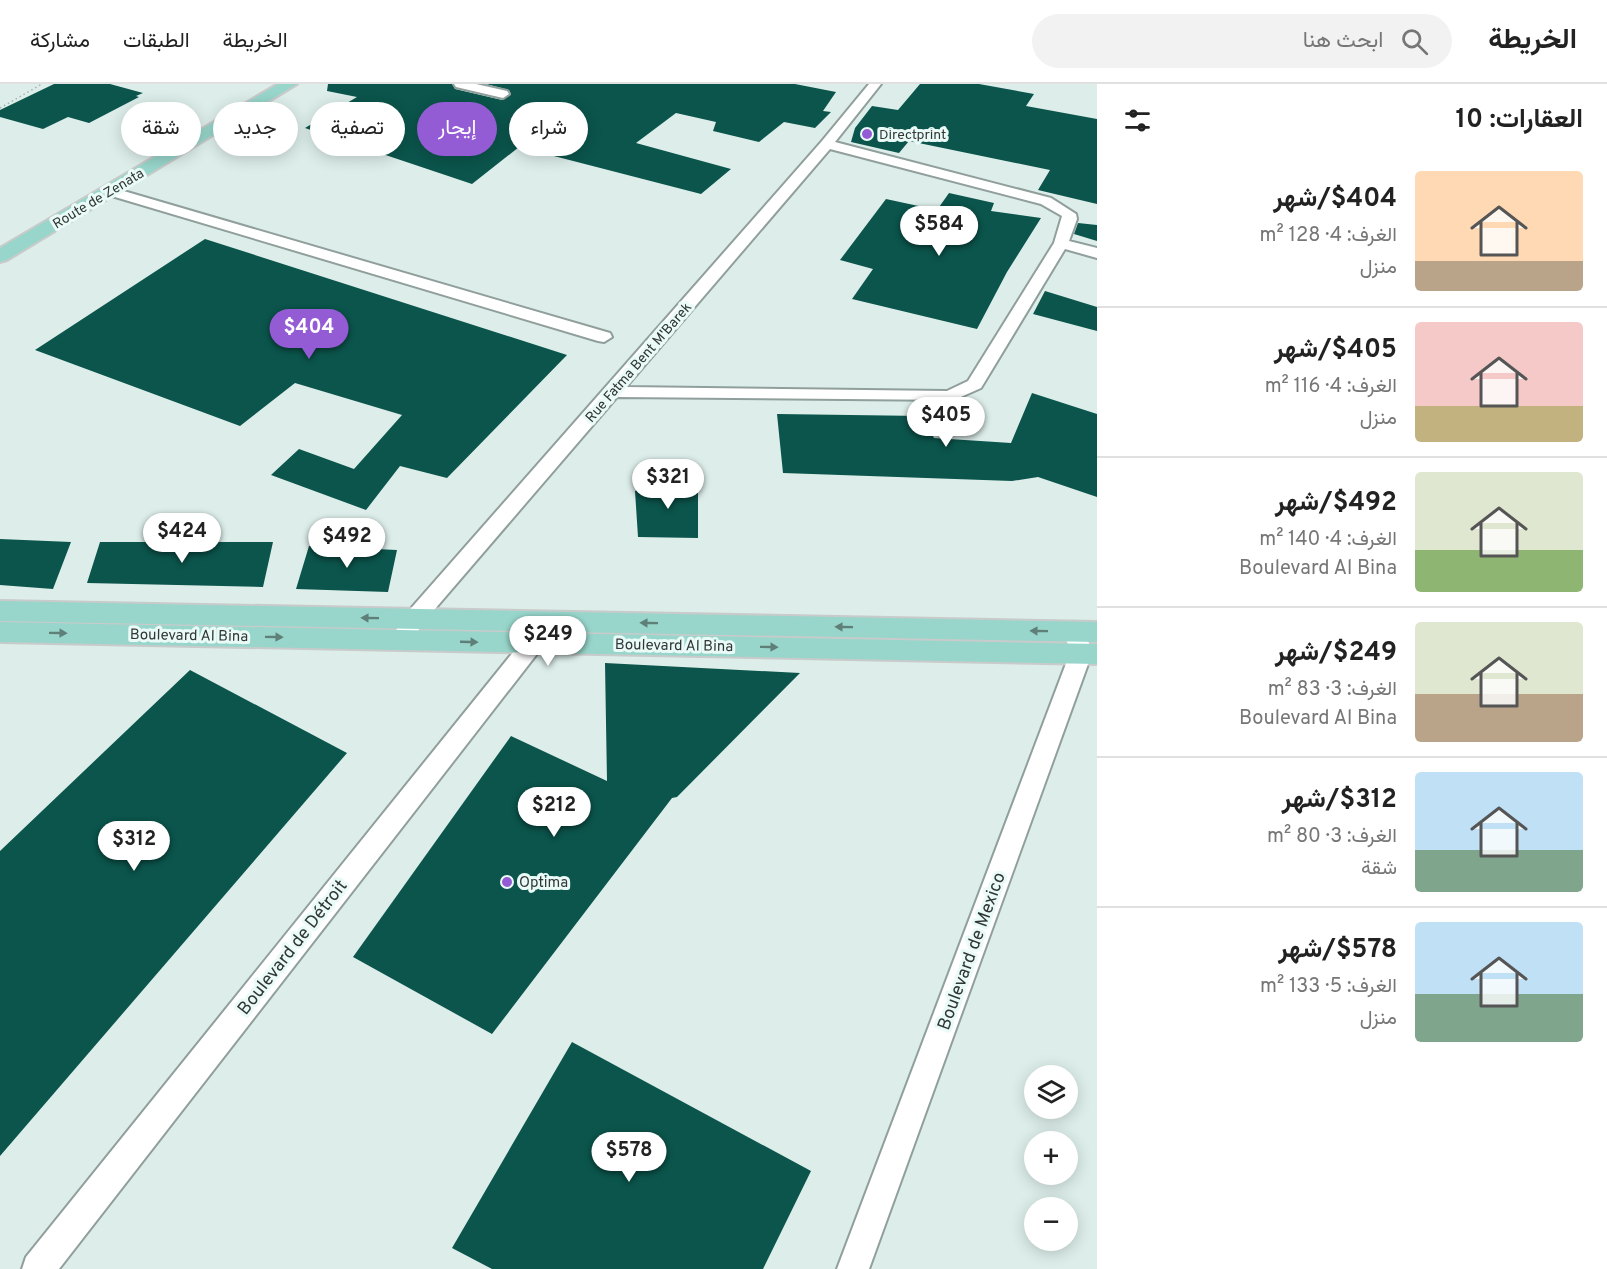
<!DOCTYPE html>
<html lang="ar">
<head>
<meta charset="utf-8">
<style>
	body { margin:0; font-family:Overpass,Vazirmatn,sans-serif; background:#f2f2f2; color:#222; direction:rtl; height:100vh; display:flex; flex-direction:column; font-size:22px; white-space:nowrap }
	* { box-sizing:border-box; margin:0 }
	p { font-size:20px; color:#767676 }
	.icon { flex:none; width:33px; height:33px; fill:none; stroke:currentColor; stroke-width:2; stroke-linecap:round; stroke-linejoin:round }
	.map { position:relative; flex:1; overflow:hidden; direction:ltr }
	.details { display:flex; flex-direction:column; background:#fff; width:510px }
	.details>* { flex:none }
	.banner { position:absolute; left:18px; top:18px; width:570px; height:54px; direction:rtl; display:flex; gap:12px }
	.buttons { position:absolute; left:1024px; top:981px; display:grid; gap:12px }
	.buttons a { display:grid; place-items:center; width:54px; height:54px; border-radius:50%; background:#fff; box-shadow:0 3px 15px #0003; font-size:30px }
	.price { position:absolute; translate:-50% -51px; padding:0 14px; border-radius:21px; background:#fff; color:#222; font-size:20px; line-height:39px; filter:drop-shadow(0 2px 3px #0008) }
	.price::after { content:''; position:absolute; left:50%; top:36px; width:18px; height:14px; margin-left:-9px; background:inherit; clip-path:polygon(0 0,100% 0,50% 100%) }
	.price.on { background:#945cd4; color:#fff }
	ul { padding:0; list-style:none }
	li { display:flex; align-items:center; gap:18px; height:150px; padding:0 24px }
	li+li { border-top:2px solid #e0e0e0 }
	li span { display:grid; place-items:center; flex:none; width:168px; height:120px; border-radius:6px; color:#555 }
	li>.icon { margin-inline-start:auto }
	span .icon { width:72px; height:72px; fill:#fffc; stroke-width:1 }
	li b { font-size:26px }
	h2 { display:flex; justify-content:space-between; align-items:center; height:72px; padding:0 24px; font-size:26px }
	.pill { padding:0 21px; border-radius:27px; background:#fff; box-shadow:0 3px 15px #0003; font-size:21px; line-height:54px }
	.pill.on { background:#945cd4; color:#fff }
	header { display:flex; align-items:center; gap:36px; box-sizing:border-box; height:84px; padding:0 30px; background:#fff; border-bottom:2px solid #e0e0e0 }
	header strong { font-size:28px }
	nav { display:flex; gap:33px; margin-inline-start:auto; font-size:21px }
	.search { width:420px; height:54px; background:#f2f2f2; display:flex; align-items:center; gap:15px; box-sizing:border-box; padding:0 21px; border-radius:33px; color:#767676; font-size:22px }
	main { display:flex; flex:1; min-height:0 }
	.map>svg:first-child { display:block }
</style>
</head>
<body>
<header>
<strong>الخريطة</strong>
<div class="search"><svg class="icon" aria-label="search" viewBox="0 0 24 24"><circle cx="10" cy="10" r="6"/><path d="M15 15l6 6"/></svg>ابحث هنا</div>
<nav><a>الخريطة</a><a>الطبقات</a><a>مشاركة</a></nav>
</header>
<main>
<section class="details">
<h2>العقارات: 10<svg class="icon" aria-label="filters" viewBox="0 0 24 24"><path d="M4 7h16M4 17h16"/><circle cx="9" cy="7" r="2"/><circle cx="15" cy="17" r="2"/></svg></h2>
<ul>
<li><span style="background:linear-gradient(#ffd9b3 75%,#b9a48a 0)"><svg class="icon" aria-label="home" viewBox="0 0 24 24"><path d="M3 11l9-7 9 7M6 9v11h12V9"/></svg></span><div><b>$404/شهر</b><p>الغرف: 4 · 128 m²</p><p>منزل</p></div></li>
<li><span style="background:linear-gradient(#f6c9c9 70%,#c2b280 0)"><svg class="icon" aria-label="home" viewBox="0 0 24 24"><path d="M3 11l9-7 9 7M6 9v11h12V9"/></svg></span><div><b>$405/شهر</b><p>الغرف: 4 · 116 m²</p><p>منزل</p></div></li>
<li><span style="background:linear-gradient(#dfe7d0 65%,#8fb573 0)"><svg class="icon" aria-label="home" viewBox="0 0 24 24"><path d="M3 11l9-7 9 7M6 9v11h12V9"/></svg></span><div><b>$492/شهر</b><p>الغرف: 4 · 140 m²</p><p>Boulevard Al Bina</p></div></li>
<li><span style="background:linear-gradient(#dfe7d0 60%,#b9a48a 0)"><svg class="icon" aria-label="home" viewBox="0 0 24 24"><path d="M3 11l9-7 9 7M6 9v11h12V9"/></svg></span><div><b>$249/شهر</b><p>الغرف: 3 · 83 m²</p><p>Boulevard Al Bina</p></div></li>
<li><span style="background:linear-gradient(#bfe0f5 65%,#7fa58c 0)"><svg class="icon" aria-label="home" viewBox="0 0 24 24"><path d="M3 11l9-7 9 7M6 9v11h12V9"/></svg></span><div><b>$312/شهر</b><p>الغرف: 3 · 80 m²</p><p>شقة</p></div></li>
<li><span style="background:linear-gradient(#bfe0f5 60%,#7fa58c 0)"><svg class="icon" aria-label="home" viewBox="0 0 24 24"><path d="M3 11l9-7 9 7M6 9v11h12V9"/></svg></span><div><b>$578/شهر</b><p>الغرف: 5 · 133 m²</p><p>منزل</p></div></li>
</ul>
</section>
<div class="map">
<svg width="1097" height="1185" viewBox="0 0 1097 1185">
	<rect width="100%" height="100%" fill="#ddeeea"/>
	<path fill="#0b554c" d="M54,0H110L143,9L136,12L139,13L89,39L68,33L43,45L0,33V26Z
		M328,0H452L455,5L502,16L511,10L509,6L486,0H795L836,8L823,27L831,28L815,44L784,38L759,58L713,47L716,38L676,29L636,59L731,85L701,110L519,63L472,100L305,44L357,13L327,7Z
		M920,0H979L1034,10L1026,22L1097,35V120L1038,106L1050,86L909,57L899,69L851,58L855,44L872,22L898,26Z
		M949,109L994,119L991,127L1041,134L1007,188L977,245L852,215L873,185L840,176L886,115L937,126Z
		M1078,139L1097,141V157L1074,150Z
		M205,155L567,271L447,394L400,382L366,426L271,391L299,365L354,385L402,331L295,299L240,342L35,266Z
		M1045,207L1097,223V247L1033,230Z
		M1032,309L1097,330V413L1038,393L1012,397L783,389L777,330L923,332L934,354L1011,359Z
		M675,392L684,399H698V454L638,453L635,407Z
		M0,455L71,458L53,505L0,501Z
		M100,458H273L263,503L87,499Z
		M309,462L397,466L388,508L296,505Z
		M605,579L800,589L677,713L672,714L492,950L353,873L511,652L607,697Z
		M190,586L347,669L0,1072V767Z
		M572,958L811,1087L763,1185H492L452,1164Z"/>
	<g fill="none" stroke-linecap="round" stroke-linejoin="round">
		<defs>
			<path id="minor" d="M454,0H476L507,7L509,10L503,14L456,3Z
				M869,0H881L835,58L1051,114L1076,130L1077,135L1069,157L1097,164V174L1065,165L981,304L954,316L617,313L422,540L414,554L406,556L398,554L395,548L406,530L822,57ZM830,65L1041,120L1062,132L1054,159L968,297L947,307L626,303Z
				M110,103L610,249L612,253L604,258L598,257L105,110L103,107Z
				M540,529L548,532L551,537L540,566L59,1185H22L26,1173L522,557L532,532Z
				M1076,542L1084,544L1092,569L869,1185H837L1070,569L1065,550L1068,544Z"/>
			<path id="major" d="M278,0H297L7,176L0,178V164Z
				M0,517L1097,538V558L0,537Z
				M0,538L1097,560V580L0,558Z"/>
		</defs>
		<use href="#minor" stroke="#909f9c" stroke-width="4"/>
		<use href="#major" stroke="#c9cbcb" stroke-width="4"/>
		<path stroke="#a5b2af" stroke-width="1.5" stroke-dasharray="1.5 3" stroke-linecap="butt" d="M0,24L42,0"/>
		<use href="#minor" fill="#fff" fill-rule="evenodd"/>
		<use href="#major" fill="#98d6cb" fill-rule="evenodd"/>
	</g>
	<defs><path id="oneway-solid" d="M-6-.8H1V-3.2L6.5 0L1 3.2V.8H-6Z" transform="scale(1.5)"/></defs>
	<g fill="#5f7f79">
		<use href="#oneway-solid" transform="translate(370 534) rotate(-179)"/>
		<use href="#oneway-solid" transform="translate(649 539) rotate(-179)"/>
		<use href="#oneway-solid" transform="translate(844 543) rotate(-179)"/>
		<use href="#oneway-solid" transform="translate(1039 547) rotate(-179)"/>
		<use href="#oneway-solid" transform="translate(58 549) rotate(1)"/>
		<use href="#oneway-solid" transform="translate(274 553) rotate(1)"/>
		<use href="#oneway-solid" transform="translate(469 558) rotate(2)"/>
		<use href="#oneway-solid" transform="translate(769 563) rotate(1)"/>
	</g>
	<g fill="#945cd4" stroke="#eafbf7" stroke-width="2">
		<circle cx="867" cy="50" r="6"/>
		<circle cx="507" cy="798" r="6"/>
	</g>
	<g text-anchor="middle" stroke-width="6" stroke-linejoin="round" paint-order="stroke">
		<g font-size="14" fill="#313736" stroke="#eafbf7" text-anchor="start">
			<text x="879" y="55">Directprint</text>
		</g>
		<g font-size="14" fill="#313736" stroke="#eafbf7">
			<text transform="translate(98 114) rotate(-31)" y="5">Route de Zenata</text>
			<text transform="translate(638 278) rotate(-49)" y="5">Rue Fatma Bent M'Barek</text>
		</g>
		<g font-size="15" fill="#313736" stroke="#eafbf7">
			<text transform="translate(189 551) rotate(1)" y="5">Boulevard Al Bina</text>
			<text transform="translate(674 561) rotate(1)" y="5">Boulevard Al Bina</text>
		</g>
		<g font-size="15" fill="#313736" stroke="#eafbf7" text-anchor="start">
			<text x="519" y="803">Optima</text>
		</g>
		<g font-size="18" fill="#313736" stroke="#eafbf7">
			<text transform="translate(292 863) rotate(-52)" y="6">Boulevard de Détroit</text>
			<text transform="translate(971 867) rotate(-70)" y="6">Boulevard de Mexico</text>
		</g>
	</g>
</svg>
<div class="buttons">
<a><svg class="icon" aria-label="layers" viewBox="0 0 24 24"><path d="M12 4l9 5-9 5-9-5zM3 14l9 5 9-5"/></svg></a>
<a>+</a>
<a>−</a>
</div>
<b class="price" style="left:939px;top:173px">$584</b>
<b class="price on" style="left:309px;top:276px">$404</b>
<b class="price" style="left:946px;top:364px">$405</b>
<b class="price" style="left:668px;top:426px">$321</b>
<b class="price" style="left:182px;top:480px">$424</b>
<b class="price" style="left:347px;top:485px">$492</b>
<b class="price" style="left:548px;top:583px">$249</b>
<b class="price" style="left:554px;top:754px">$212</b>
<b class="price" style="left:134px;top:788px">$312</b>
<b class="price" style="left:629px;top:1099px">$578</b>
<div class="banner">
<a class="pill">شراء</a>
<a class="pill on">إيجار</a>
<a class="pill">تصفية</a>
<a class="pill">جديد</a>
<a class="pill">شقة</a>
</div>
</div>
</main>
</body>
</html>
